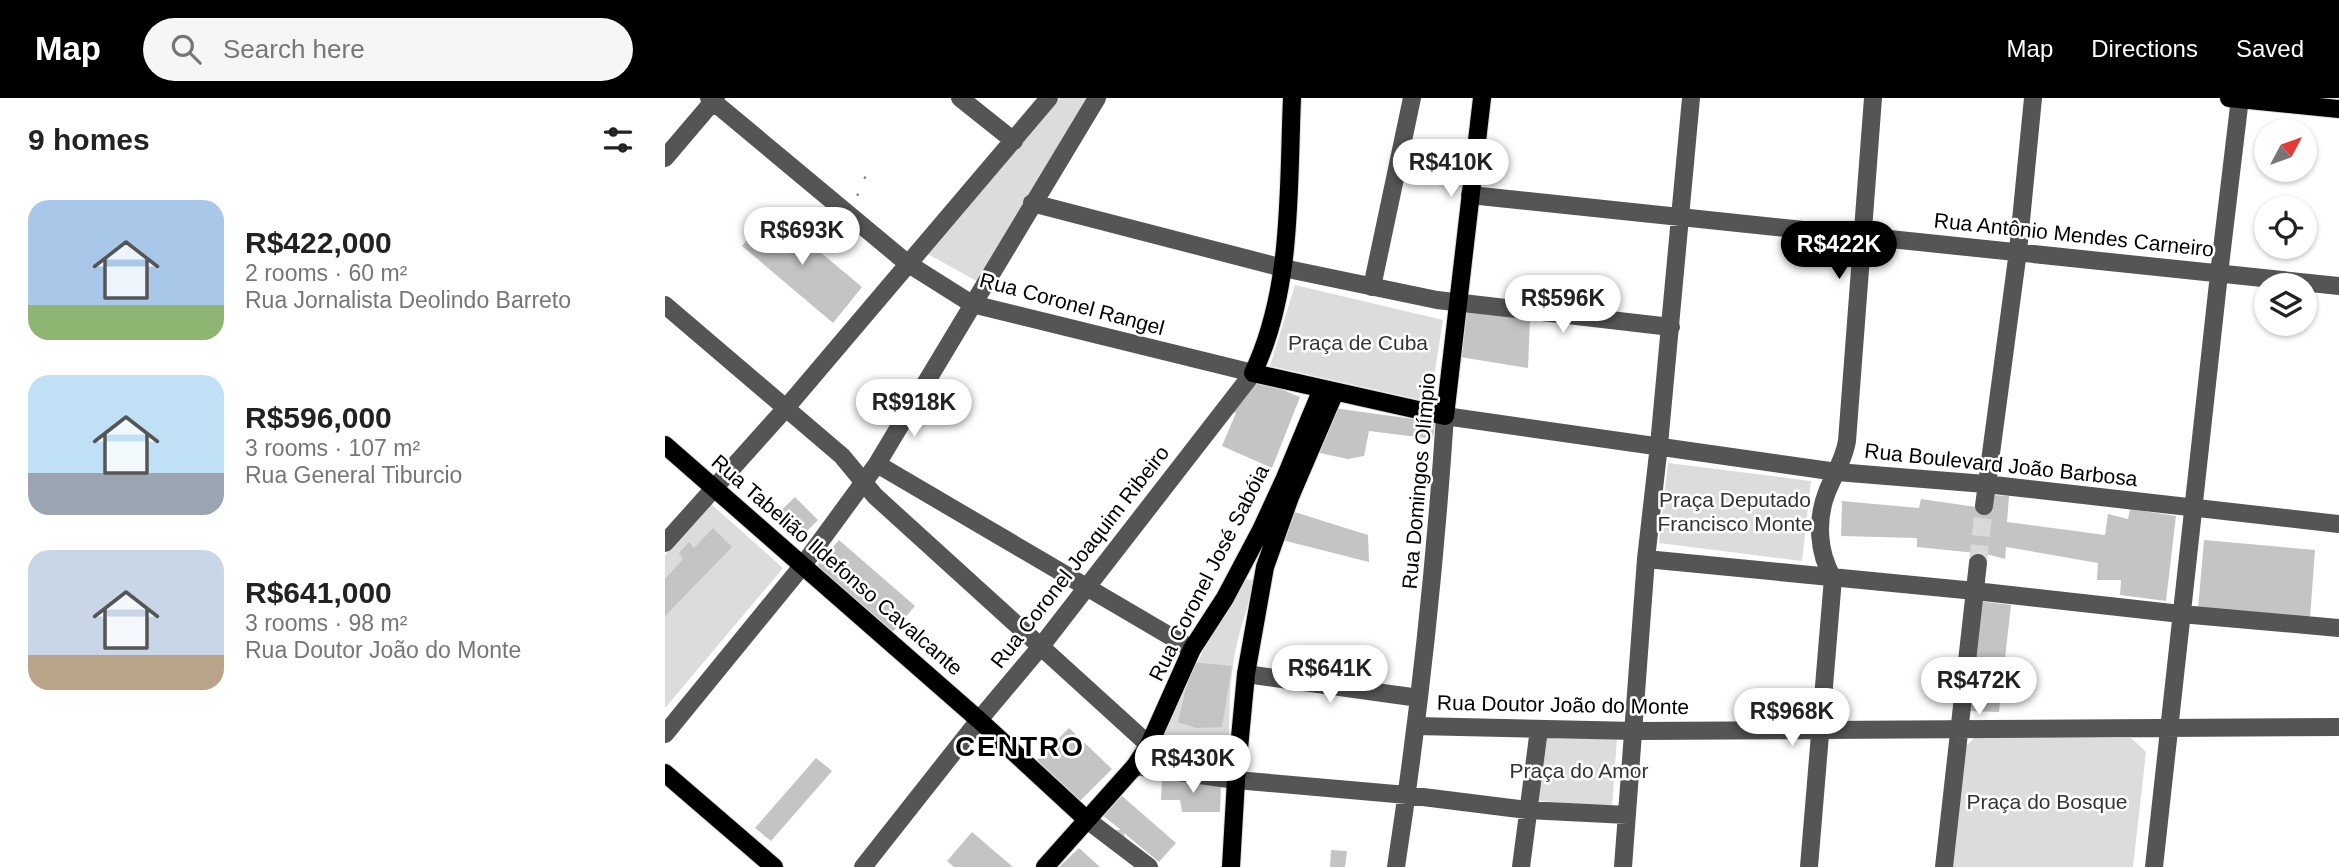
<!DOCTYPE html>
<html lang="en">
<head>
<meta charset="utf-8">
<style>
	body { margin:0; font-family:Arial,sans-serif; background:#f6f6f6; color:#222; height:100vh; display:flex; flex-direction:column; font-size:26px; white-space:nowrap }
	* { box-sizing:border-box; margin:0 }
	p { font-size:23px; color:#767676 }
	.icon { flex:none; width:38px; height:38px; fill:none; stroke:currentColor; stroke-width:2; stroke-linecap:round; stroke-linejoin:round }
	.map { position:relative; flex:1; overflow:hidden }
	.details { display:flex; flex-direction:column; background:#fff; width:665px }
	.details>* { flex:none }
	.needle { width:46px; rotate:49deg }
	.buttons { position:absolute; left:1589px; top:21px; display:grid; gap:14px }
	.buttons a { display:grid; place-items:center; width:63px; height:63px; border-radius:50%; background:#fff; box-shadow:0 2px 5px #0004; font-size:35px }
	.price { position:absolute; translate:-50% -60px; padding:0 16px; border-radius:24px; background:#fff; color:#222; font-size:23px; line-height:46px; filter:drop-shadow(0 2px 4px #0008) }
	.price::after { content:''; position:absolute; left:50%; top:42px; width:21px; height:16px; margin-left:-10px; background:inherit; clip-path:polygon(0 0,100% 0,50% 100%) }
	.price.selected { background:#000; color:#fff }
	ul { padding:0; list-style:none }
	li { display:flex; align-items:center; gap:21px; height:175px; padding:0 28px }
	li span { display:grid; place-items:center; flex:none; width:196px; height:140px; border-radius:21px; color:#555 }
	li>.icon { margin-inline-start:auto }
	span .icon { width:84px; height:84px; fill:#fffc; stroke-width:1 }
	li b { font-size:30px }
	h2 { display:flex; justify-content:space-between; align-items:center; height:84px; padding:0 28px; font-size:30px }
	header { display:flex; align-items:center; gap:42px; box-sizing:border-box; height:98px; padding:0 35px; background:#000; color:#fff }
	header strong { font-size:33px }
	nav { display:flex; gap:38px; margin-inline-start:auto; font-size:24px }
	.search { width:490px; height:63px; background:#f6f6f6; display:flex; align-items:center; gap:18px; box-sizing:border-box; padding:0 24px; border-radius:38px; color:#767676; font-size:26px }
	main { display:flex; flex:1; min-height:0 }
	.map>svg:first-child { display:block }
</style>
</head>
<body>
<header>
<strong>Map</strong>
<div class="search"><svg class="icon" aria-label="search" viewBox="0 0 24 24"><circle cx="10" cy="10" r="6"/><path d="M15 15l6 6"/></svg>Search here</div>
<nav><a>Map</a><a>Directions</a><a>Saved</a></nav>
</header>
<main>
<section class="details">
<h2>9 homes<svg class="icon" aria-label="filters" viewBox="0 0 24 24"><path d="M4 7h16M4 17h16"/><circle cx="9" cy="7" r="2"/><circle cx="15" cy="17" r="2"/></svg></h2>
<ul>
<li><span style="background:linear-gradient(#a9c7e8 75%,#8fb573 0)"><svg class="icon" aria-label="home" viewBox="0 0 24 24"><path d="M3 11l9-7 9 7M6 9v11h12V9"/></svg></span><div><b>R$422,000</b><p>2 rooms · 60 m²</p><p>Rua Jornalista Deolindo Barreto</p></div></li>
<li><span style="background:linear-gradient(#bfe0f5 70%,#9aa5b1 0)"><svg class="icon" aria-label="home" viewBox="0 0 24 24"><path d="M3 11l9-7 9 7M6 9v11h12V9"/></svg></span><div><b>R$596,000</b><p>3 rooms · 107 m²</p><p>Rua General Tiburcio</p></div></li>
<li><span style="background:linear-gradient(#c9d6e8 75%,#b9a48a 0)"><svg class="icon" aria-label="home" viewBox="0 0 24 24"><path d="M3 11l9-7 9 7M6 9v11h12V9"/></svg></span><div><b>R$641,000</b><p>3 rooms · 98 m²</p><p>Rua Doutor João do Monte</p></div></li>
</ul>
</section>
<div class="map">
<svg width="1674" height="769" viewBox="0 0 1674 769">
	<rect width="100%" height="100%" fill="#fff"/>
	<path fill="#dcdcdc" d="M395,0H421L315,185L261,155Z
		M630,187L778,222L765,304L605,268Z
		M1003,365L1146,383L1137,463L994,445Z
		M46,406L118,470L0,610V457Z
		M578,481L589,482C585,504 577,524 572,545C562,590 564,639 565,685L481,673L551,526Z
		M875,638L952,639L947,710L867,702Z
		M1310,639L1466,640L1481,654L1468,769H1284L1297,652Z"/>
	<path fill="#c4c4c4" d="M106,113L197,189L168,225L77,148Z
		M794,211L865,220L863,270L789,258Z
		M589,280L635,299L607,370L557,348L571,315L564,312Z
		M668,310L770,324L768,341L704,333L699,358L683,361L650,354Z
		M1326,397L1344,398L1342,424L1440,437L1443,416L1463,421L1465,411L1511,418L1501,503L1455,497L1456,482H1432L1433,465L1341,449L1340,461L1321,456L1252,449V440L1176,438L1177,403L1254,410L1256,401L1325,411Z
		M130,399L153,422L132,443L109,419Z
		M623,412L703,437L704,464L613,441Z
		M48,430L67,449L0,518V481L18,461L14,455L24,444L29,450Z
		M174,442L250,508L227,535L151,469Z
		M1539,442L1650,452L1645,520L1533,511Z
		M1313,503L1346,507L1334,614L1305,613Z
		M527,564L567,568L557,629L531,630L513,624Z
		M404,630L447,671L415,703L372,662Z
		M151,660L167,673L106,743L90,730Z
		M497,681L556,686L555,714H517L515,702H496Z
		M457,698L511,745L494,764L459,735L460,741L449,732H456L437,717Z
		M307,734L348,769H289L282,763Z
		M414,750L435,769H394Z
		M666,752L682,753L680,769H665Z"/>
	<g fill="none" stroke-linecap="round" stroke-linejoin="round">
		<path stroke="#d9d9d9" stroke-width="18" stroke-dasharray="18 9" stroke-linecap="butt" d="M1313,465L1319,408"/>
		<defs>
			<path id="major" d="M627,0C623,92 628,191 588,275L780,318L817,0
				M1564,0L1674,11
				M0,347L314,622L421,721
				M0,675L109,769
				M380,769L470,668L484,647L527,551L560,500L596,432L620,380L657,291
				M566,769L571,682L581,576L600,469L625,399L670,294"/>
		</defs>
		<use href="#major" stroke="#dbdbdb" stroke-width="20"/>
		<path stroke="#777" stroke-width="2.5" stroke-dasharray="2 3.5" stroke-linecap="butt" d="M199,79L203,82
			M192,96L194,98"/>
		<path stroke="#555" stroke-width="18" d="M44,0L242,165L307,206L588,275L377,547L314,622L198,769
			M295,0L349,43
			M0,60L51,0
			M805,97L1674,188
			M367,105L618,170L772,202L1006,229
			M707,189L747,0
			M0,207L177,358L210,398L484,647
			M212,366L527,551
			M1319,408L1353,153L1368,0
			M0,445L121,310L384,0
			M981,461L1310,493L1516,516L1674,530
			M581,576L754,600
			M751,628L970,633L1674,629
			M0,636L138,467L212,366L432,0
			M470,668L571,682L742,697L862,712L962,717
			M421,721L484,769
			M731,769C754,619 770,469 780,318L1172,374L1320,386L1674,426
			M856,769L874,631
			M958,769L981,461L994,347L1026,0
			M1144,769L1168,480C1153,455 1151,422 1162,394C1169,376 1179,362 1182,343L1208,0
			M1279,769L1313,465
			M1489,769L1554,176L1575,0"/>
		<use href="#major" stroke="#000" stroke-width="18"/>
	</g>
	<g text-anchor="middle" stroke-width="5" stroke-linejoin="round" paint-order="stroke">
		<g font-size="21" fill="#000" stroke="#fff">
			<text transform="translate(1409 137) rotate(6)" y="7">Rua Antônio Mendes Carneiro</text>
			<text transform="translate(407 206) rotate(15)" y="7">Rua Coronel Rangel</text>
			<text transform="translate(1336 367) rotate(6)" y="7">Rua Boulevard João Barbosa</text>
			<text transform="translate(754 383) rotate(-85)" y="7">Rua Domingos Olímpio</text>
			<text transform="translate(415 459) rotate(-52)" y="7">Rua Coronel Joaquim Ribeiro</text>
			<text transform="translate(172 467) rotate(41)" y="7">Rua Tabelião Ildefonso Cavalcante</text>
			<text transform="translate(544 475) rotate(-63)" y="7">Rua Coronel José Sabóia</text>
			<text transform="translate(898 607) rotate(1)" y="7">Rua Doutor João do Monte</text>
		</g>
		<g font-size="21" fill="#333" stroke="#fff">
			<text x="693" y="252">Praça de Cuba</text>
			<text x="1070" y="409">Praça Deputado<tspan x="1070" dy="24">Francisco Monte</tspan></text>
			<text x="914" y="680">Praça do Amor</text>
			<text x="1382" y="711">Praça do Bosque</text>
		</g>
		<g font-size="28" font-weight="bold" letter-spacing="2" fill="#000" stroke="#fff">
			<text x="355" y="658">CENTRO</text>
		</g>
	</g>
</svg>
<div class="buttons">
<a><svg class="needle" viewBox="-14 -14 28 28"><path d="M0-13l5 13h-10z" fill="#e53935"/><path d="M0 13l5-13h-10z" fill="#767676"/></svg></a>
<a><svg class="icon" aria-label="locate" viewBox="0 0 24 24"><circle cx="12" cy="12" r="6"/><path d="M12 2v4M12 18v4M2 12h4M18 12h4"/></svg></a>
<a><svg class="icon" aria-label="layers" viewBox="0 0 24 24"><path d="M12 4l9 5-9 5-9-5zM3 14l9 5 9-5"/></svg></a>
</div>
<b class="price" style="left:786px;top:101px">R$410K</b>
<b class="price" style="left:137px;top:169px">R$693K</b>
<b class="price selected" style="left:1174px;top:183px">R$422K</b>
<b class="price" style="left:898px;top:237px">R$596K</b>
<b class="price" style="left:249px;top:341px">R$918K</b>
<b class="price" style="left:665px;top:607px">R$641K</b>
<b class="price" style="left:1314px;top:619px">R$472K</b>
<b class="price" style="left:1127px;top:650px">R$968K</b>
<b class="price" style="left:528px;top:697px">R$430K</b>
</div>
</main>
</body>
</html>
